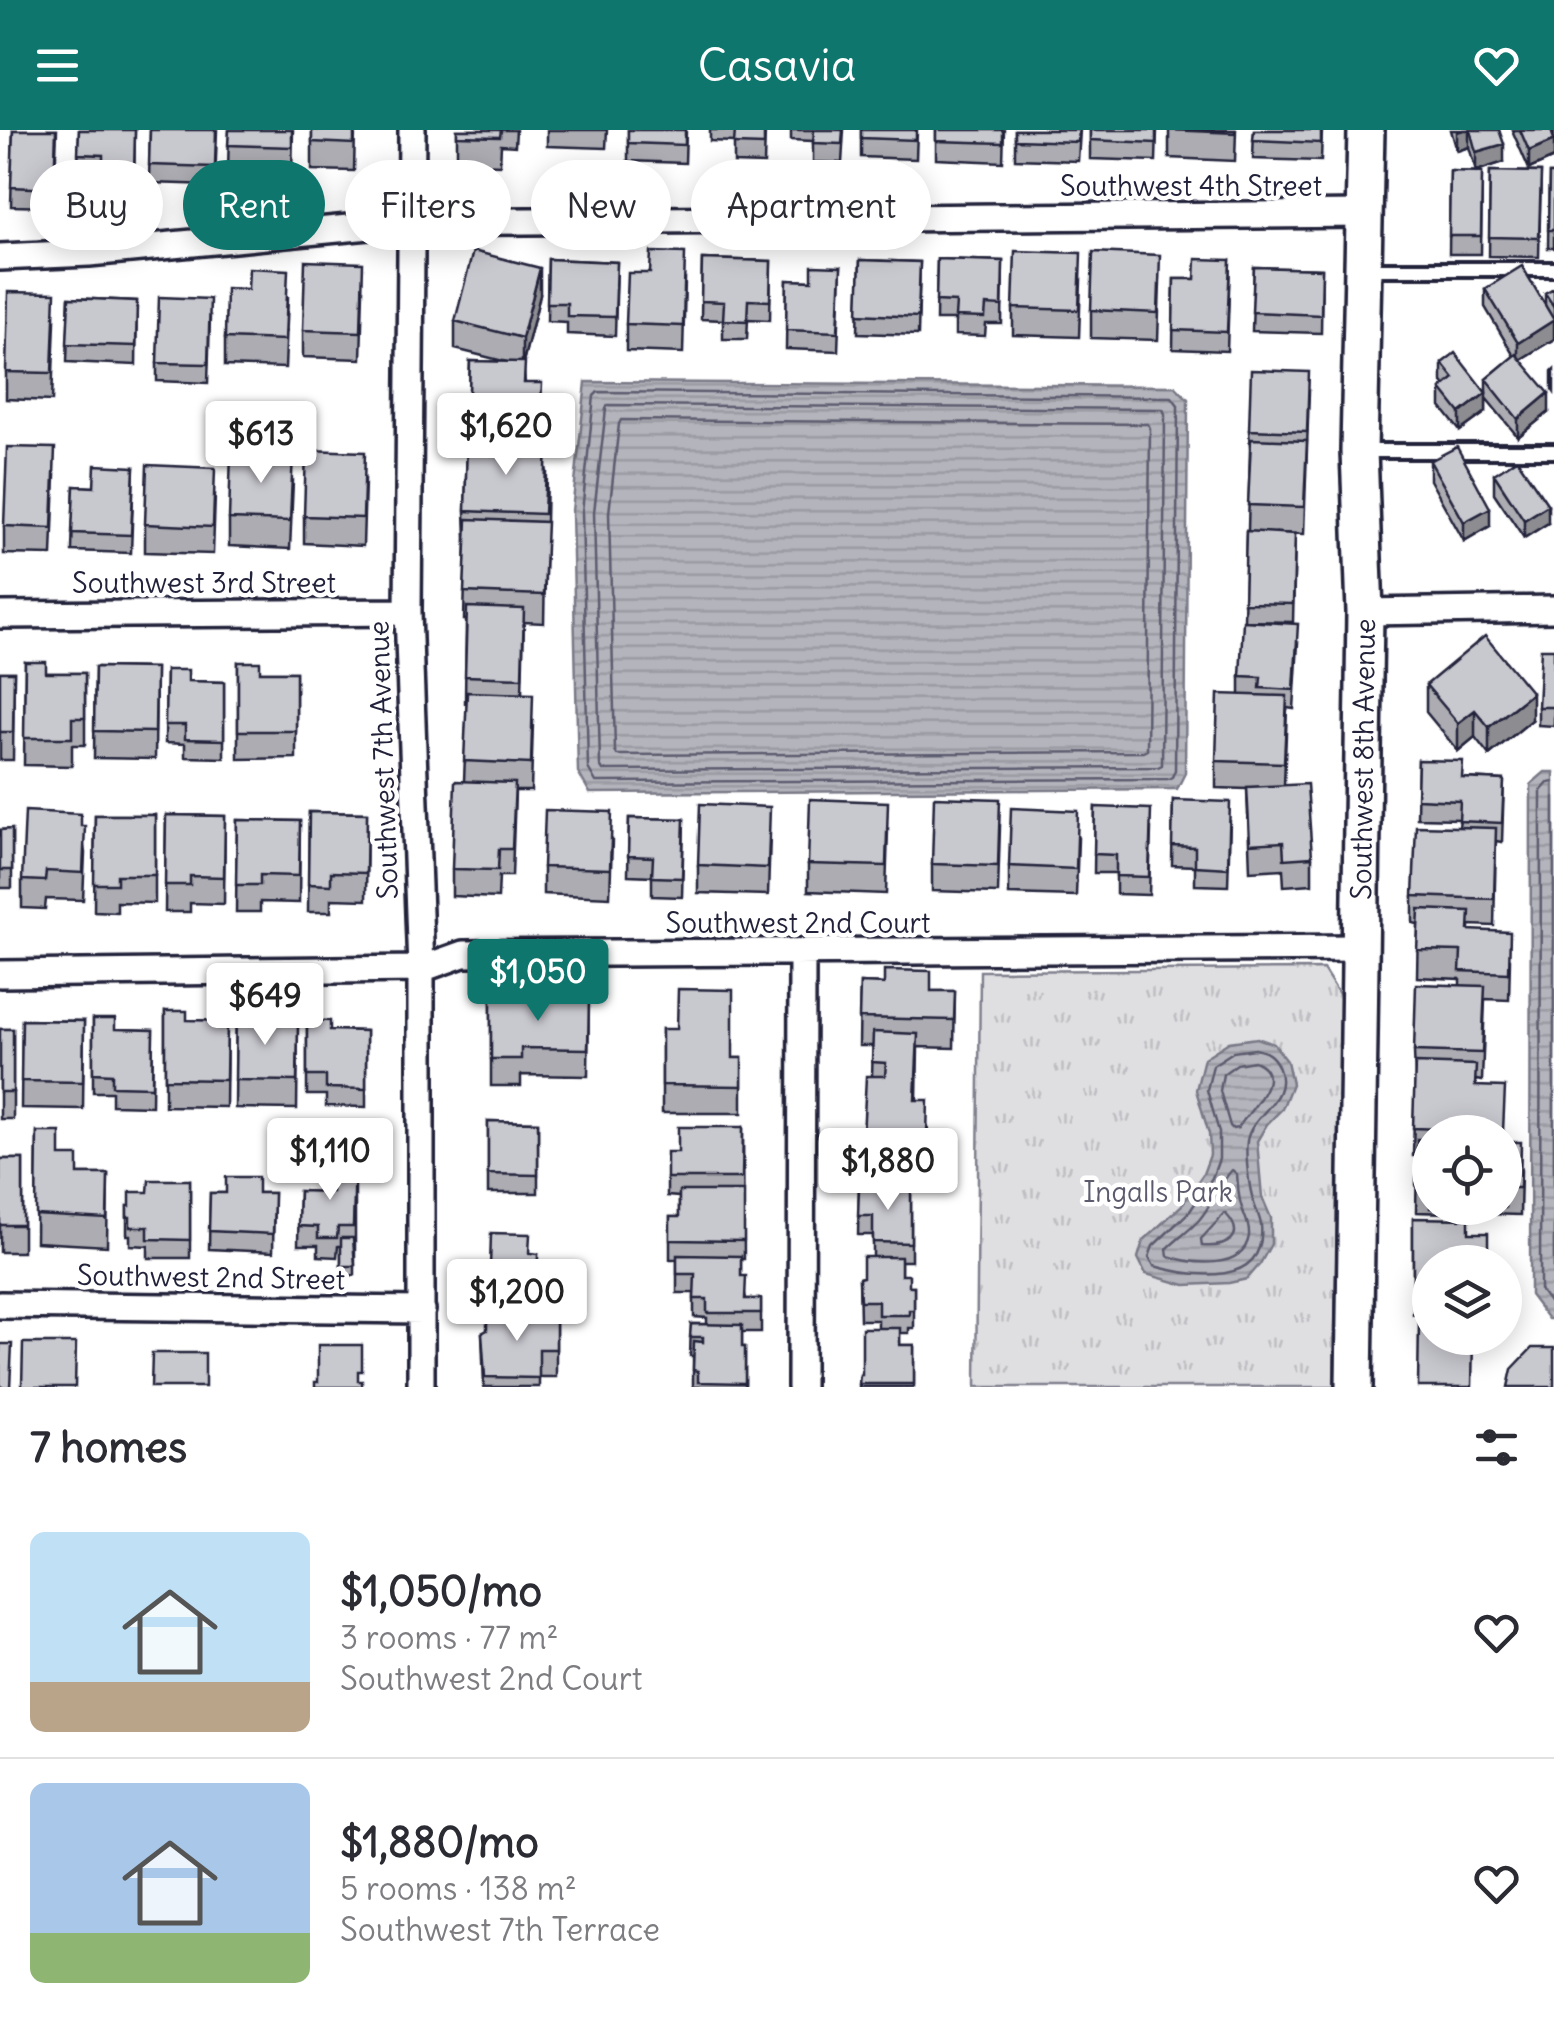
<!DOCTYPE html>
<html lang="en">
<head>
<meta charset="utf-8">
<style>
	body { margin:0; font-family:Delius,sans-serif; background:#f7f7f7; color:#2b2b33; height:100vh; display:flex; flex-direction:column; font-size:38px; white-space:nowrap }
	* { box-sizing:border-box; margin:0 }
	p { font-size:32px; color:#7c7c81 }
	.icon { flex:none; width:55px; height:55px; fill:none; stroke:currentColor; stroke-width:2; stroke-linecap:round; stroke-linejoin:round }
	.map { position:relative; height:1257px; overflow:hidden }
	.sheet { display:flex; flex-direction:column; background:#fff; flex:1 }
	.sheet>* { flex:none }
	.guide { position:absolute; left:30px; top:30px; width:1000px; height:90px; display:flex; gap:20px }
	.buttons { position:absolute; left:1412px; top:985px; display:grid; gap:20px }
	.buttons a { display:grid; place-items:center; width:110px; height:110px; border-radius:50%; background:#fff; box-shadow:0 5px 25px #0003; font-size:50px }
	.price { position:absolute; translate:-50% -85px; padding:0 22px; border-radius:10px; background:#fff; color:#222; font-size:32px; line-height:65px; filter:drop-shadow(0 2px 5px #0008) }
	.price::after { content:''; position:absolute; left:50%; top:60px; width:30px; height:22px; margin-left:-15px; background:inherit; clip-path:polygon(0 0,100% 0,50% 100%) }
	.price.on { background:#0f766e; color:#fff }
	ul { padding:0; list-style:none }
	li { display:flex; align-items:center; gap:30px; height:250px; padding:0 30px }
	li+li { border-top:2px solid #e1e1e2 }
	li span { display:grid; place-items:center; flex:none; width:280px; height:200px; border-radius:15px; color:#555 }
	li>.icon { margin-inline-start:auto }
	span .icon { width:120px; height:120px; fill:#fffc; stroke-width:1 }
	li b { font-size:42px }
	h2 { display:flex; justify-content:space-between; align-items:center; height:120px; padding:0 30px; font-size:42px }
	.chip { padding:0 35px; border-radius:45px; background:#fff; box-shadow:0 5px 25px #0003; font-size:35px; line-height:90px }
	.chip.on { background:#0f766e; color:#fff }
	header { display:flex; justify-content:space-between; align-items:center; height:130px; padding:0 30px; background:#0f766e; color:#fff; font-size:45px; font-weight:600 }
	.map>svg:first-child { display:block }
</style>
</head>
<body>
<header><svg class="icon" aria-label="menu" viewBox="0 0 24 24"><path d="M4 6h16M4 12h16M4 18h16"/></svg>Casavia<svg class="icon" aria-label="heart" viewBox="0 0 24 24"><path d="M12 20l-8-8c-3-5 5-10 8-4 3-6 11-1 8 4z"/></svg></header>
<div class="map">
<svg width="1554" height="1257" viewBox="0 0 1554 1257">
	<defs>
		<pattern id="park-tufts" width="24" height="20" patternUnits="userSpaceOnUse" patternTransform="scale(2.5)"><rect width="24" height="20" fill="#dfdfe2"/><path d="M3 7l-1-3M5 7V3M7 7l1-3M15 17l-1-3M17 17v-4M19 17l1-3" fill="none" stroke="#bfbfc3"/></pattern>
		<pattern id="water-rules" width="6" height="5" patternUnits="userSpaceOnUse" patternTransform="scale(2.5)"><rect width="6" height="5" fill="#b4b4bc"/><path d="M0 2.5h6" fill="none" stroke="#9a9aa2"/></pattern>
	</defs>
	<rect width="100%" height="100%" fill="#fff"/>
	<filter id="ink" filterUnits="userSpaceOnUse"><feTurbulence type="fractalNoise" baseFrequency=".01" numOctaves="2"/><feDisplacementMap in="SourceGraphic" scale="20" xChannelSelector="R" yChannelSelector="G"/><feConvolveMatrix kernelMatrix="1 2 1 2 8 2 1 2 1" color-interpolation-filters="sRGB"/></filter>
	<g filter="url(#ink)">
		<path fill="url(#park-tufts)" stroke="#80808e" stroke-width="2.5" d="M1323,839L1341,867L1334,1257H976L980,841Z"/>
		<path fill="url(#water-rules)" stroke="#7a7a88" stroke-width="2.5" d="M586,252L1175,256L1188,269L1185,643L1177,659L590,663L578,642L572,381Z
			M1545,642H1554V1189H1548L1530,1165L1531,654Z
			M1257,908L1274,914L1287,931L1292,954L1282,979L1267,994L1257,1011L1262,1067L1271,1088V1114L1260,1134L1247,1149L1229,1153L1185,1155L1146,1144L1138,1128L1143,1111L1182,1075L1203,1044L1210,1025L1209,1004L1196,960L1204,928L1229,912Z"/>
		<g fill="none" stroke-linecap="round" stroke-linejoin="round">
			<path stroke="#5c5c6f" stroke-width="2.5" d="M598,262L1172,267L1178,275L1175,640L1172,647L1168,649L596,652L588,638L582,382L594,266Z
				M608,275L1163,279L1165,284L1162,635L1158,637L603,640L600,635L594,382L606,279Z
				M621,290L1148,294L1150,298L1147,620L1143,622L617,625L615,621L609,383L619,294Z
				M1554,652L1548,653L1541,661L1540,1160L1554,1179
				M1554,667V1160
				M1255,919C1266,921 1273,925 1278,936C1293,971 1251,983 1247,1011C1245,1025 1249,1059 1254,1073C1256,1080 1260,1087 1261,1095C1267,1158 1193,1147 1154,1136L1149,1127L1153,1116L1190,1081L1212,1048L1219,1029V1002L1207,960L1213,935L1233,922Z
				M1254,931C1289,945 1249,980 1238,998L1233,999L1230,996L1220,961L1223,944L1237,934Z
				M1232,1040L1237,1044C1238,1054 1238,1065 1241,1075C1244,1086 1250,1094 1249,1106C1243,1141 1192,1134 1168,1126L1167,1119C1177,1109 1189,1101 1199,1090C1212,1075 1219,1054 1232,1040Z
				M1225,1083C1248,1107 1227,1118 1202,1116L1201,1109Z"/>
			<defs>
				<path id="lane" d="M1366,139H1554
					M1361,321H1554"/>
				<path id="street" d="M412,0L408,482L421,839V1257
					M0,127L89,123L411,92L1364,84
					M1365,482L1554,479
					M0,485L408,482
					M0,844L421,839L463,824L1360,818
					M0,1175L422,1180
					M801,1257L802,823"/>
				<g id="secondary">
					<path id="s1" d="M1354,1257L1365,482L1359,321L1366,0"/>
				</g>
			</defs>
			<use href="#lane" stroke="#22223b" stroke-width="20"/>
			<use href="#street" stroke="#22223b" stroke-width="32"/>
			<use href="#secondary" stroke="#22223b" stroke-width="42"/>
			<use href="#lane" stroke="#fff" stroke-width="12"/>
			<use href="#street" stroke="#fff" stroke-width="25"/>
			<use href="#secondary" stroke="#fff" stroke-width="35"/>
		</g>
		<path fill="#acacb2" stroke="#22223b" stroke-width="2.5" d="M13,0H57L54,77L11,76Z
			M79,0H135L134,62L103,61V44L78,43Z
			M150,0H217L215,55L149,53Z
			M229,0H293L292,44L228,42Z
			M312,0H355L354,41L312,40Z
			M457,0H516L515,16L501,15L500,35L457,33Z
			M547,0H607L606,18L547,16Z
			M628,0H686L685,33L628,31Z
			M710,0H765L764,34L734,33V12L710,11Z
			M791,0H844L842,33L813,32V11L791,10Z
			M861,0H917L916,29L861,27Z
			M936,0H1004L1003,32L936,29Z
			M1015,0H1080L1078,31L1015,29Z
			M1090,0H1157L1156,31L1090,29Z
			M1169,0H1236L1235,31L1169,28Z
			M1254,0H1322L1321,31L1253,29Z
			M1451,0H1499L1504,32L1476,41L1469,17L1457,21Z
			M1512,0H1554V28L1529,39Z
			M1450,41L1482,42L1481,124H1449Z
			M1490,41L1541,42L1539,127L1489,126Z
			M1549,44H1554V118H1548Z
			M548,129L617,132L615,206L567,204V192L547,191Z
			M702,129L771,131L770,190L748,189L747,209H723V190L701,189Z
			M937,129L1003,131L1002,194H986L985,206L955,205V190H936Z
			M860,130L920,132L918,205L858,203Z
			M1230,130L1227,221L1173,219L1174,149H1195Z
			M841,137L838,221L786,219L787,150L812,151Z
			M1254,137L1322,139L1321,203L1252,201Z
			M685,150L683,223L626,221V194Z
			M1081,150L1079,207L1013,205V178Z
			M1160,152L1158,210L1091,208V180Z
			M1554,158V209L1521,229L1549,282L1518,307L1486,268V282L1460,301L1441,277V259L1445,255L1442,252V233L1486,262V249L1514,226L1485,177V159L1545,175V163Z
			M248,159L288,167L285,238L225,236V208Z
			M363,161L361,229L303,227V200Z
			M540,165L523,232L525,253L542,281L541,315L547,342L544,493L524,492L522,564L533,592L531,661H515L512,746H499L498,768L452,766V739L464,651L467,573H465L466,490H464L466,409L465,381L470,231L507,232L455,219V191Z
			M69,168L137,171L136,235L67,232Z
			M210,187L208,253L157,251V233Z
			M55,191L52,271L6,269V242Z
			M1554,239V262L1552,259V241Z
			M1309,261L1304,404L1275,403L1295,404L1293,492L1244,491L1246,401H1248L1250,318L1249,300Z
			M1430,331L1490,396L1464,411L1430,350Z
			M134,337L131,423L72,421L74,356L94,357Z
			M1494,344L1548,393L1524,408L1494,363Z
			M55,346L52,425L4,424V396Z
			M365,350L363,416L304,413V386Z
			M293,351L290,419L229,416V389Z
			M215,365L213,424L145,422V394Z
			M1298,513L1294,579L1287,578L1284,655L1312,727V754L1284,756L1283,739L1250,741L1247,659L1216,658V631L1240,564V546Z
			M1554,519V596L1538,595V577Z
			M25,532L46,543H85V615H72V636L24,635Z
			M238,532L260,542H296V628L238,629Z
			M95,537L156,538L155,629L94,628Z
			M166,540L188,551L224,552V628L185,627V614L165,613Z
			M0,542H14L13,630H0Z
			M1426,555L1532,590L1489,625L1475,607L1458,621L1426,582Z
			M1418,630L1463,648L1504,650L1502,712L1496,711L1494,796L1470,795V800L1510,829L1509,870L1485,869L1482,951L1476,950V956L1504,1002H1430V1078H1505V1012L1521,1040L1520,1085L1416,1082L1417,1026H1413L1415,948L1414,921L1460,855V849L1417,847L1418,794L1413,793V766L1459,697L1460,689L1417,688Z
			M1173,670L1230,691L1228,756L1195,755V736L1172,735Z
			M1095,677L1151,698L1149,765L1116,764V743H1094Z
			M309,682L367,683L366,770L331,769V782H308Z
			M95,685H155V773L117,772V782L94,781Z
			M166,685L225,686L224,774L190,773V782H165Z
			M629,688L684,689L682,767L652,766V746L628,745Z
			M237,690L300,691L299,773L260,772V782H236Z
			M81,696L85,723L83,770L46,769L45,779L22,778V750Z
			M1000,696L998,763L932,761V734Z
			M12,699V758H0V700Z
			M888,699L886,764L808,761V734Z
			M770,704L768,765L698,763V735Z
			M1078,708L1076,766L1009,764V736Z
			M612,710L610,767L543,764V737Z
			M860,853L884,854L931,861H955L954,918L918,917L917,970L928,997L927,1033L913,1032L912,1057L862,1055V1028L872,946L873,916H859Z
			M491,866L589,867L588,946L521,945V956H491Z
			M236,880L259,890L298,891L297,979L235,978Z
			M165,881L187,890L227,891L226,977L165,976Z
			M93,889L115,899L153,900L152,976L112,975V962H93Z
			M22,890L84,891L83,979L21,978Z
			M307,890L330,900L366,901V977L326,976V965H307Z
			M0,899H13V989H0Z
			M662,899L733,928H742V983H662Z
			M488,991L538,992V1063H488Z
			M743,997L744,1129H741V1144L746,1169H761V1202H742V1217H745V1257H693V1226H690L691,1194H707V1188L694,1187V1163H677V1129H670V1087H679V1067L667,1066V1048L678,1022Z
			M37,1002L78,1044H108L107,1116L36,1112Z
			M0,1029H23V1122H0Z
			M355,1031V1145L341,1146V1116H338L337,1127L318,1126V1115H298L299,1061L332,1062Z
			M190,1050V1128H148V1116L130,1115V1105H127V1076H130L148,1062Z
			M859,1057L911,1058V1131H901V1145L909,1156H914V1198H909V1203H900V1215H914V1257H859L860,1245H862L878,1198V1190H860L859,1148L863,1147L873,1127V1105H858Z
			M210,1063H274L273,1122L209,1119Z
			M1413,1088L1430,1132V1184H1413Z
			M530,1123L538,1124L537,1169H529L528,1179L484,1176V1138H490Z
			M556,1185V1247H539V1257H484L482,1203Z"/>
		<path fill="#8c8c91" stroke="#22223b" stroke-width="2.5" d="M1464,0H1469V17L1457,21V2Z
			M1554,10V28L1529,39V21Z
			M1504,14V32L1476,41V22Z
			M540,138V165L522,236V208Z
			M1554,190V209L1518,231V213Z
			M1486,263V282L1460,301V283Z
			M1549,263V282L1518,307V289Z
			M1548,375V393L1524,408V390Z
			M1490,378V396L1464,411V392Z
			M1532,563V590L1489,625V597Z
			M1475,580V607L1458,621V593Z"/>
		<path fill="#c8c8cf" stroke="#22223b" stroke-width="2.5" d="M13,0H56L54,59L11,57Z
			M79,0H135L134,43L103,42V25L78,24Z
			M150,0H216L215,37L149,35Z
			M229,0H292V17L228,15Z
			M312,0H354V14L312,12Z
			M457,0H501L500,7L457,6Z
			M628,0H685V15L628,13Z
			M735,0H764V15L734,14Z
			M814,0H843L842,14L813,13Z
			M861,0H916V10L861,8Z
			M936,0H1003V13L936,11Z
			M1015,0H1079L1078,12L1015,10Z
			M1090,0H1156V13L1090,10Z
			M1169,0H1235V3Z
			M1254,0H1321V13L1253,10Z
			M1470,0H1499L1504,14L1476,22Z
			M1520,0H1551L1554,10L1529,21Z
			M1450,41L1482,42L1481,106H1449Z
			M1490,41L1541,42L1539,108L1489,107Z
			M1549,44H1554V100H1548Z
			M473,121L540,138L522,208L455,191Z
			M1015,121L1081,123L1079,180L1013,178Z
			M651,122L685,123L683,196L626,194L628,143H650Z
			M1093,122L1160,125L1158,183L1091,180Z
			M548,129L617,132L615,187L567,186V173H547Z
			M702,129L771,131L770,171L748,170L747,191L723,190L724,172L701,171Z
			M937,129L1003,131L1002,176L986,175L985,188L955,187L956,172L936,171Z
			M1196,129L1230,130L1227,202L1173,200L1174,149H1195Z
			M860,130L920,132L918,187L858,184Z
			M305,131L363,133L361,202L303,200Z
			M812,136L841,137L838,202L786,200L787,150L812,151Z
			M1522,136L1554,190L1518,213L1485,159Z
			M1254,137L1322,139L1321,185L1252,182Z
			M249,138L288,140L285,210L225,208L226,158L248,159Z
			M1554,158V177L1545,163Z
			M8,162L55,163L52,243L6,242Z
			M159,167L210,169L208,234L157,233Z
			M69,168L137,171L136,216L67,214Z
			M1455,223L1486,263L1460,283L1441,259L1454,248L1442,233Z
			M1516,224L1549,263L1518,289L1486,249Z
			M470,231L525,232L524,253H542L540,301L468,298Z
			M1251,240L1309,242L1307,302L1249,300Z
			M1251,309L1307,311L1304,377L1248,375Z
			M467,312L547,315L544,384L465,381Z
			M7,317L55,318L52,398L4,396Z
			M1457,317L1490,378L1464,392L1430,331Z
			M306,320L365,322L363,388L304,386Z
			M231,321L293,323L290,391L229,389Z
			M1517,329L1548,375L1524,390L1494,344Z
			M95,335L134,337L131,405L72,403L74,356L94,357Z
			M147,335L215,338L213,397L145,394Z
			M467,389L547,392L544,465L464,462Z
			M1246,401L1295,404L1293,474L1244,473Z
			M467,477L524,479L522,548L465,546Z
			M1243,491L1298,494L1294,560L1260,558L1261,547L1240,546Z
			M1485,506L1532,563L1489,597L1475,580L1458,593L1426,555Z
			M1541,519H1554V577H1538Z
			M25,532H46V543H85V588H72V608H24Z
			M238,532H260V542H296V601H238Z
			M95,537L156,538L155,602L94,601Z
			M166,540H188V551L224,552V610L185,609V595H165Z
			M0,542H14L13,602H0Z
			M467,562L533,564L531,634L464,631Z
			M1218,564L1287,566L1284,633L1216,631Z
			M1418,630L1463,631L1462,648L1504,650L1502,693L1459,691L1460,671L1417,669Z
			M455,651L515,653L512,719H499L498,740L452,739Z
			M1307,654L1312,727L1284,729L1283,712L1250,714L1247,657Z
			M934,667L1000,669L998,736L932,734Z
			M810,669L888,672L886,736L808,734Z
			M1173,670L1230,672L1228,738L1195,736V717L1172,716Z
			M700,674L770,677L768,738L698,735Z
			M1095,677L1151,679L1149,747L1116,746V725L1094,724Z
			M1011,678L1078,681L1076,739L1009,736Z
			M545,680L612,682L610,739L543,737Z
			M25,681L81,684V696H85L83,743L46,741L45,751L22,750Z
			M309,682L367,683L366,743L331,742V755L308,754Z
			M95,685H155V745H117V754H94Z
			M166,685L225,686L224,747L190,746V755H165Z
			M629,688L684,689L682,748L652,747L653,727L628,726Z
			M237,690L300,691L299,746L260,745V755H236Z
			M1416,696L1496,698L1494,769L1413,766Z
			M12,699V740H0V700Z
			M1419,779L1470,781L1469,800L1510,802L1509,843L1460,841L1461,821L1417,820Z
			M884,840L931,841V861H955L954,890L859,888L860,853L884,854Z
			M1416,854L1485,856L1482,923L1414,921Z
			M678,859L733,860V928H742V956L662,955V899H677Z
			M491,866L589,867L588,919L521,918V929H491Z
			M236,880H259V890L298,891L297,951L235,950Z
			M165,881H187V890L227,891L226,950L165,949Z
			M93,889H115V899L153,900L152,957L112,956V944L93,943Z
			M22,890L84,891L83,952L21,951Z
			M307,890L330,891V900L366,901V959L326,958V946H307Z
			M0,899H13V962H0Z
			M873,902L918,904L915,970H928L927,1005H913L912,1030L862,1028L866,946H885L886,933L872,932Z
			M1415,933L1476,935L1475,956L1505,957L1503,1001L1413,998Z
			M488,991L538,992V1045L488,1044Z
			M678,997H743L742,1048H667V1022H678Z
			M37,1002H60V1026H78V1044H108L107,1089L36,1085Z
			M1417,1009H1430V1055L1416,1054Z
			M1505,1012H1521L1520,1058H1505Z
			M0,1029H23V1095H0Z
			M332,1031H355L353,1097H338L337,1108H318V1097L298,1096L299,1061L332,1062Z
			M226,1047H258V1063H274L273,1104L209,1101L210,1063H226Z
			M149,1050H190V1110L148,1109V1097H130V1087H127V1076H130V1062H148Z
			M859,1057L911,1058V1113L873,1112V1086H858Z
			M679,1061H744V1111L670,1110V1087H679Z
			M1413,1088L1469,1089V1103H1488V1132H1430V1157H1413Z
			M491,1103L530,1104L529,1123L538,1124L537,1150H529L528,1160L484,1157V1138H490Z
			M341,1108H353L355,1136H341Z
			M677,1125L741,1126V1146H746L745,1169H761V1183H707V1169H694L695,1144H677Z
			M863,1127H901V1145H909V1156H914V1180H909V1185H878V1171H860L859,1148L863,1147Z
			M487,1185H556V1219H539V1248L485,1247L482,1203L487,1200Z
			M1419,1189H1430V1208H1473L1472,1257H1418Z
			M691,1194L742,1195V1217H745V1253L698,1252V1241L693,1240L694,1211L703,1212V1207H690Z
			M862,1198H900V1215H914V1254H859L860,1245H862Z
			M23,1213H76L75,1257H22Z
			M0,1214H12L10,1257H0Z
			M318,1215H362V1241H358V1251H362V1257H315V1252H318Z
			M1532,1218H1554V1257H1508L1512,1239Z
			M152,1223H205V1257H151Z"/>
	</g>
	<g text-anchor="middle" stroke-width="9" stroke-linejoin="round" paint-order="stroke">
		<g font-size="28" fill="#22223b" stroke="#fff">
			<text x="1191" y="66">Southwest 4th Street</text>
			<text x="204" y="463">Southwest 3rd Street</text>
			<text dy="10" stroke="none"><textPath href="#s1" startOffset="628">Southwest 8th Avenue</textPath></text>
			<text transform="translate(383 630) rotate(-92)" y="10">Southwest 7th Avenue</text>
			<text x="798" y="803">Southwest 2nd Court</text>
			<text transform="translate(211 1147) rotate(1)" y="10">Southwest 2nd Street</text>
		</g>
		<g font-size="28" fill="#5b5b6d" stroke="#fff">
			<text x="1158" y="1072">Ingalls Park</text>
		</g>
	</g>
</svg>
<div class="buttons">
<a><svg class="icon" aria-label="locate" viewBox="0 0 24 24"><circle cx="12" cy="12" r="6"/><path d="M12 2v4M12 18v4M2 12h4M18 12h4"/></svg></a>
<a><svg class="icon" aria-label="layers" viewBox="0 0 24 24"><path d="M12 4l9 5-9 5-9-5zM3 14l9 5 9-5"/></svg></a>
</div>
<b class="price" style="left:506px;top:348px">$1,620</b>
<b class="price" style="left:261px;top:356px">$613</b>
<b class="price on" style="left:538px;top:894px">$1,050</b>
<b class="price" style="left:265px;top:918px">$649</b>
<b class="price" style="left:330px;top:1073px">$1,110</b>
<b class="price" style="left:888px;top:1083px">$1,880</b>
<b class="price" style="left:517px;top:1214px">$1,200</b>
<div class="guide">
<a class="chip">Buy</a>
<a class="chip on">Rent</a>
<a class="chip">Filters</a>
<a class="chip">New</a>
<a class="chip">Apartment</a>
</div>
</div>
<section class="sheet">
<h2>7 homes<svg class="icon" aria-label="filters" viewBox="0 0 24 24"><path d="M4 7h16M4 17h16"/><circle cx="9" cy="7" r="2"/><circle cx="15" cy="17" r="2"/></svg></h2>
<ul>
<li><span style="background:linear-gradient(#bfe0f5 75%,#b9a48a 0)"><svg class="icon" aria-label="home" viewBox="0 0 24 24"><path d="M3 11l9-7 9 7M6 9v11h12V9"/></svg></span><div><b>$1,050/mo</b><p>3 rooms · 77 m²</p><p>Southwest 2nd Court</p></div><svg class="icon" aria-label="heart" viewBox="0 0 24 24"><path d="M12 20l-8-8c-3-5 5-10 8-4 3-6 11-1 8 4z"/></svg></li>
<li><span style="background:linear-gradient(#a9c7e8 75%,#8fb573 0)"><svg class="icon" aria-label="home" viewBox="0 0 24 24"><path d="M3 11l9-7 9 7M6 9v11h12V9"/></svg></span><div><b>$1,880/mo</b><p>5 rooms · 138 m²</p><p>Southwest 7th Terrace</p></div><svg class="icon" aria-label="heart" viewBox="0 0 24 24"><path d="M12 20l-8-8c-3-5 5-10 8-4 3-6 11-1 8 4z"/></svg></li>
</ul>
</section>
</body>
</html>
